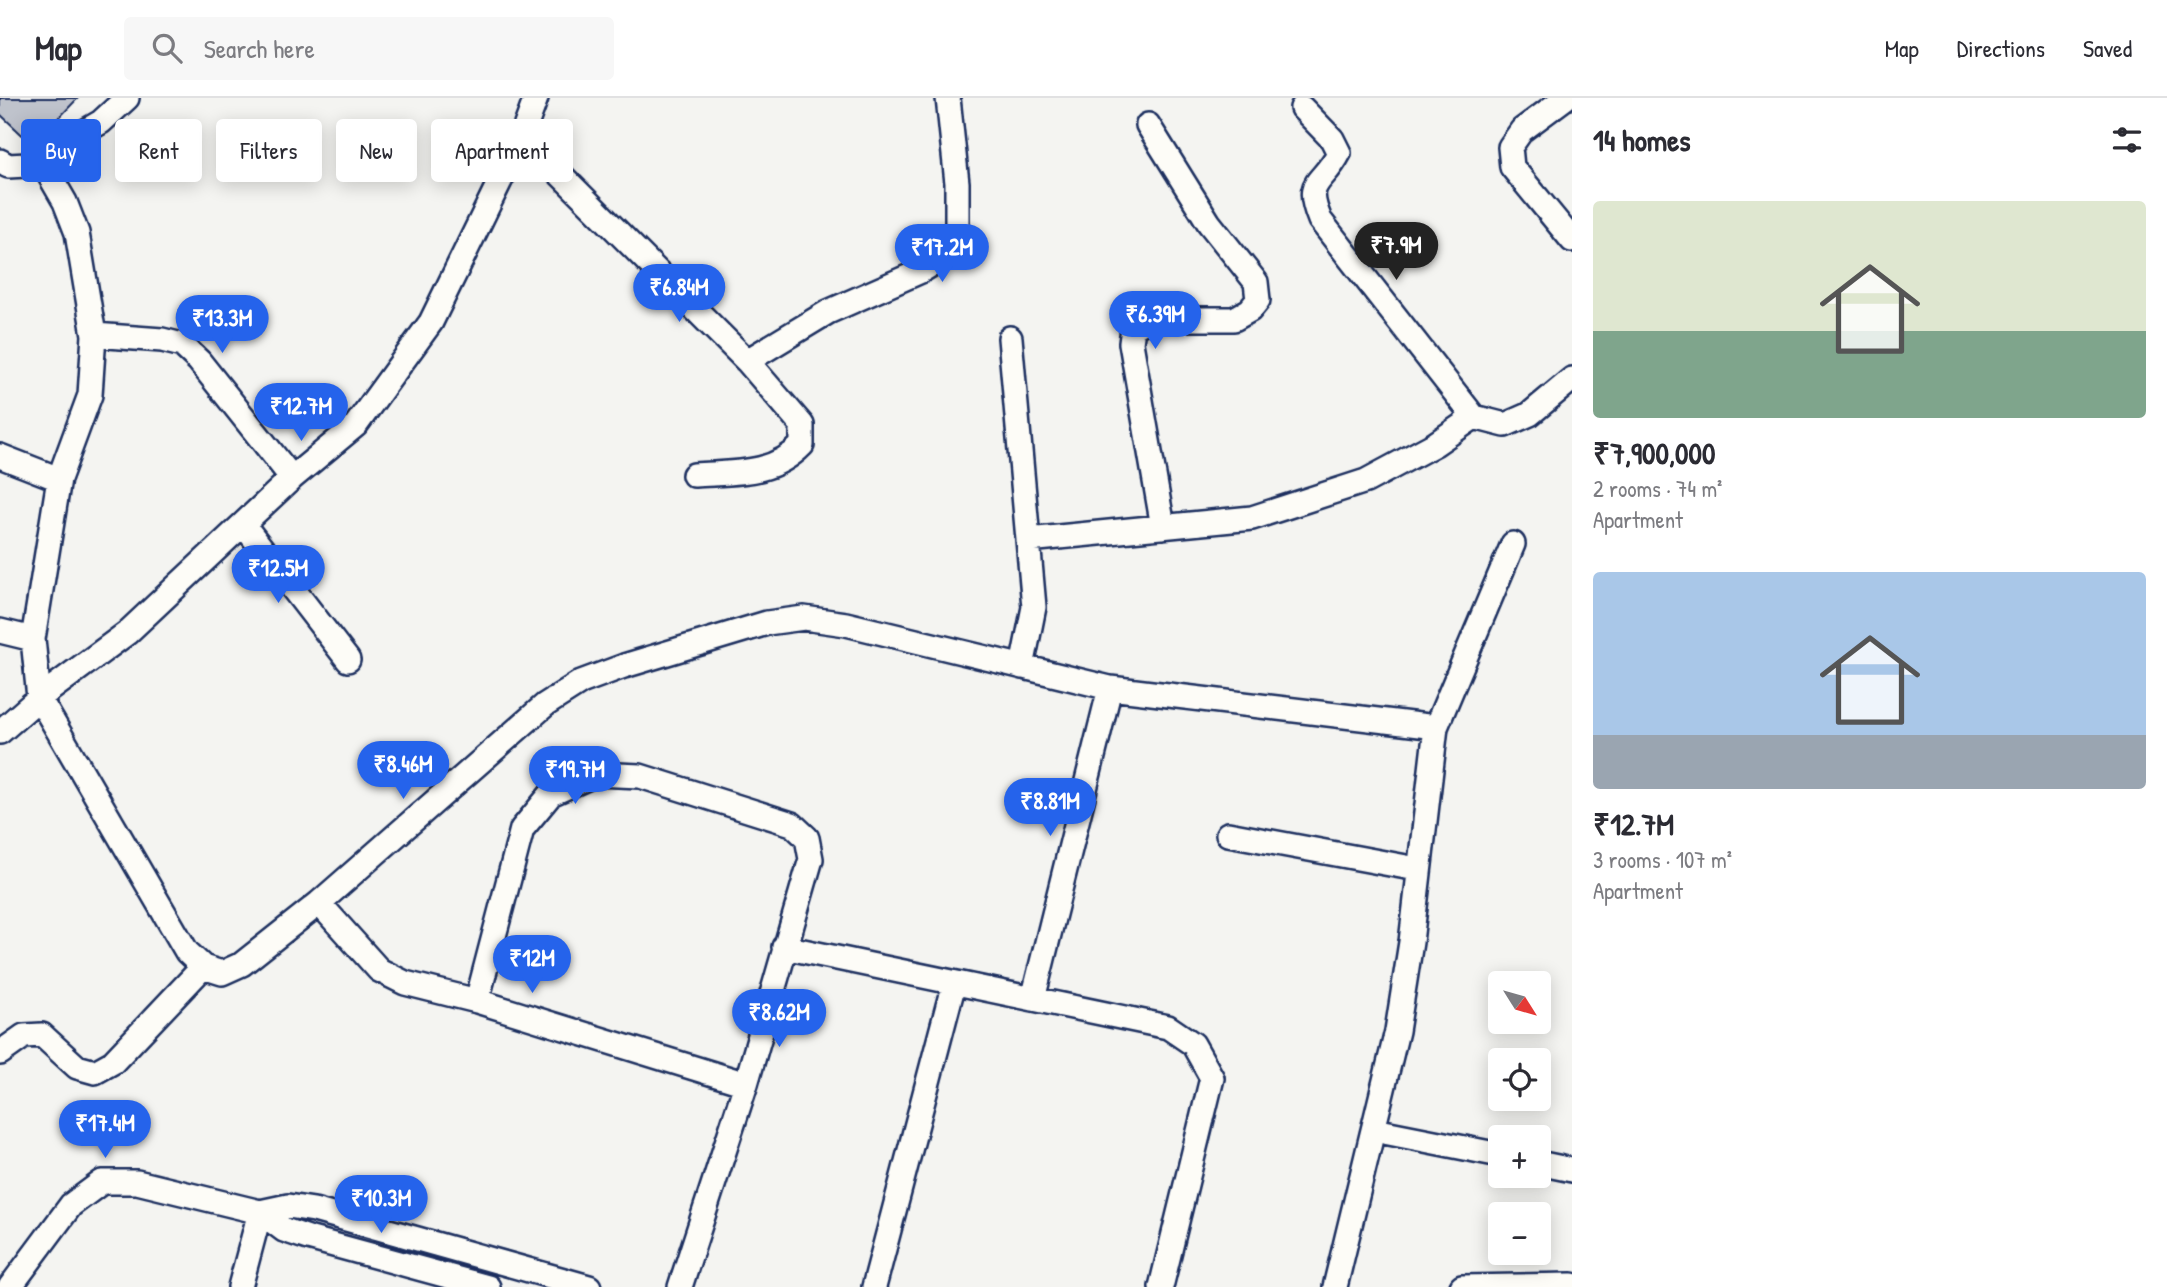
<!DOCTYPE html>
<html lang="en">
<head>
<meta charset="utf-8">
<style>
	body { margin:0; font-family:"Patrick Hand",sans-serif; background:#f7f7f7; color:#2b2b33; height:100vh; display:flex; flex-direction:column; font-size:26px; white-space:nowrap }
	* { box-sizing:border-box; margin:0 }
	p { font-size:23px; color:#7c7c81 }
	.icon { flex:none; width:38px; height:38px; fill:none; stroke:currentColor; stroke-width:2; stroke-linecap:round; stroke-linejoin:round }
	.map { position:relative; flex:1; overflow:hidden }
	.panel { display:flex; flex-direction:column; background:#fff; width:595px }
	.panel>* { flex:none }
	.hud { position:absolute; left:21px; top:21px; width:665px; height:63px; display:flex; gap:14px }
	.needle { width:46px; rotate:127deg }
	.controls { position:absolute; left:1488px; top:873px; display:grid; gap:14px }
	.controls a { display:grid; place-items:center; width:63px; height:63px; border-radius:7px; background:#fff; box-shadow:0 4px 18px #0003; font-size:35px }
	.price { position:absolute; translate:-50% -60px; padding:0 16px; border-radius:24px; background:#2563eb; color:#fff; font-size:23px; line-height:46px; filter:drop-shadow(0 2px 4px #0008) }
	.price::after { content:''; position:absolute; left:50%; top:42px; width:21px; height:16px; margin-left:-10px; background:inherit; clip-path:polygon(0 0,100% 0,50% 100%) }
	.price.selected { background:#222; color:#fff }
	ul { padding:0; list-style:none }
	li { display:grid; align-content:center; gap:14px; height:371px; padding:0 21px }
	li span { display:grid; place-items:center; height:217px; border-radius:7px; color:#555 }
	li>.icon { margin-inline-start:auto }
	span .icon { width:126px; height:126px; fill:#fffc; stroke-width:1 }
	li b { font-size:30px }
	h2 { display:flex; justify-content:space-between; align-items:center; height:84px; padding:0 21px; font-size:30px }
	.tag { padding:0 24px; border-radius:7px; background:#fff; box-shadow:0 4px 18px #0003; font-size:24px; line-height:63px }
	.tag.selected { background:#2563eb; color:#fff }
	header { display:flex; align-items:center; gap:42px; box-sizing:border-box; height:98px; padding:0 35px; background:#fff; border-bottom:2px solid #e1e1e2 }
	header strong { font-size:33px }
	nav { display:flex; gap:38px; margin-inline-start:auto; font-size:24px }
	.search { width:490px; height:63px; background:#f7f7f7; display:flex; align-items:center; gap:18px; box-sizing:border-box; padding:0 24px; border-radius:7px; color:#7c7c81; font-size:26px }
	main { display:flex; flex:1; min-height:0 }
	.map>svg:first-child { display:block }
</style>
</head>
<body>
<header>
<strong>Map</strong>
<div class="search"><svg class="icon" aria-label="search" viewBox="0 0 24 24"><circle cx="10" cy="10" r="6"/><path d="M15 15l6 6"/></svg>Search here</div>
<nav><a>Map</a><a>Directions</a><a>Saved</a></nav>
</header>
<main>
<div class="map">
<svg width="1572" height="1189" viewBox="0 0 1572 1189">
	<rect width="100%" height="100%" fill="#f4f4f1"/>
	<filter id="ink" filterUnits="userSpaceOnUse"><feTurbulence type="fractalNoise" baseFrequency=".0143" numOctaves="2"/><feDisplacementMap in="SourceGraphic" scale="14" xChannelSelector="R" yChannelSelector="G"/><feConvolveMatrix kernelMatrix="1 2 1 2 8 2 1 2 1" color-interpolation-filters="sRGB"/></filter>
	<g filter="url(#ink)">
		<path fill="#bfc3cc" stroke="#1b2f5e" stroke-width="2" d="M0,0H78L33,47L0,16Z"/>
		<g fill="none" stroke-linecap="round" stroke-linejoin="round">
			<defs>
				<path id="street" d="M1565,0L1522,32L1510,49L1512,69L1572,142
					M1302,10L1332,41L1339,55C1322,88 1303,81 1320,122L1474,319L1505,327L1530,316L1572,281
					M1148,27L1209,125L1256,184L1258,202L1250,212L1234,221H1149L1133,230L1131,245L1163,429
					M522,38L747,263L802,327V347C772,378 734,374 694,377
					M39,59L65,104L77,135L94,237L90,297L59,381L33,541L39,600L187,854L203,869L222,875L242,866L319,805L545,607L581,584L624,568L767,525L804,520L846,526L1110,590L1436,629
					M0,63L8,68L27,67L101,24L127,0
					M94,237L162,242L182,247L199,263L292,380
					M1010,240L1034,509L1022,569
					M747,263L828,214L921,173L946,158L957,135V85L948,0
					M0,358L59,381
					M243,426L348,562
					M1028,442L1252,420L1366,383L1435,346L1474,319
					M0,533L33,541
					M0,634L39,600L127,535L292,380L356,327L431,224L522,38L536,0
					M1228,736L1417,771
					M319,805L379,872L405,885L477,903L746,986
					M784,849L1168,929L1193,946L1212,980L1161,1189
					M1033,901L1110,590
					M477,903L522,731L551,696L596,676L640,678L792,726L807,740L811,761L746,986L680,1189
					M0,955L24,938L42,937L77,969L95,974L113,964L203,869
					M1374,1032L1500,1057
					M1538,1065L1572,1072
					M260,1114L288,1108L314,1112L589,1189
					M10,1189L71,1107L102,1084H137L260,1114L284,1132L308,1140L488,1189
					M240,1189L260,1114
					M874,1189L954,885
					M1335,1189L1397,933L1411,844L1436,629L1513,446
					M1462,1189L1572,1187"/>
			</defs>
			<use href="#street" stroke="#1b2f5e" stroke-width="28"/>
			<use href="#street" stroke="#fdfcf7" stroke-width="23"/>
		</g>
	</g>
</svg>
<div class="controls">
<a><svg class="needle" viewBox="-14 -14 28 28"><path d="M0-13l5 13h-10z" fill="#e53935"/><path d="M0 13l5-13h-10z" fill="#7c7c81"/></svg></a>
<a><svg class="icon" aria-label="locate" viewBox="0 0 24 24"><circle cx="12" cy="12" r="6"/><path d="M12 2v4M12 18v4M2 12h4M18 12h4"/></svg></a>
<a>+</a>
<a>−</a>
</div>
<b class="price selected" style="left:1396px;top:184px">₹7.9M</b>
<b class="price" style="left:942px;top:186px">₹17.2M</b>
<b class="price" style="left:679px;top:226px">₹6.84M</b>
<b class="price" style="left:1155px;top:253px">₹6.39M</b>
<b class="price" style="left:222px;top:257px">₹13.3M</b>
<b class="price" style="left:301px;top:345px">₹12.7M</b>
<b class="price" style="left:278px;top:507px">₹12.5M</b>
<b class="price" style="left:403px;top:703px">₹8.46M</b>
<b class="price" style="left:575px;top:708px">₹19.7M</b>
<b class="price" style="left:1050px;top:740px">₹8.81M</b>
<b class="price" style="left:532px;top:897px">₹12M</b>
<b class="price" style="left:779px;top:951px">₹8.62M</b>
<b class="price" style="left:105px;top:1062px">₹17.4M</b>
<b class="price" style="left:381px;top:1137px">₹10.3M</b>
<div class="hud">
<a class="tag selected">Buy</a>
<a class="tag">Rent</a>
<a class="tag">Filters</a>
<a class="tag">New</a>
<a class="tag">Apartment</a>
</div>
</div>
<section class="panel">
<h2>14 homes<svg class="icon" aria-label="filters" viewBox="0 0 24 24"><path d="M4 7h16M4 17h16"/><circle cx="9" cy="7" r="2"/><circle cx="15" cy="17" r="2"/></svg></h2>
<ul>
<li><span style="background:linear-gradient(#dfe7d0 60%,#7fa58c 0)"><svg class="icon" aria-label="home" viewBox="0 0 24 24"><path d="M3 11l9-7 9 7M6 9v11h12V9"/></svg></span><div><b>₹7,900,000</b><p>2 rooms · 74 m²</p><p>Apartment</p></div></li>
<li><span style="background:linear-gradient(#a9c7e8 75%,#9aa5b1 0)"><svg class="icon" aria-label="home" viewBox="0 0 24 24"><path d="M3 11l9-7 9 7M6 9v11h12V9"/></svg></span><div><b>₹12.7M</b><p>3 rooms · 107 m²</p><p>Apartment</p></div></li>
</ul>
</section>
</main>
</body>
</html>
